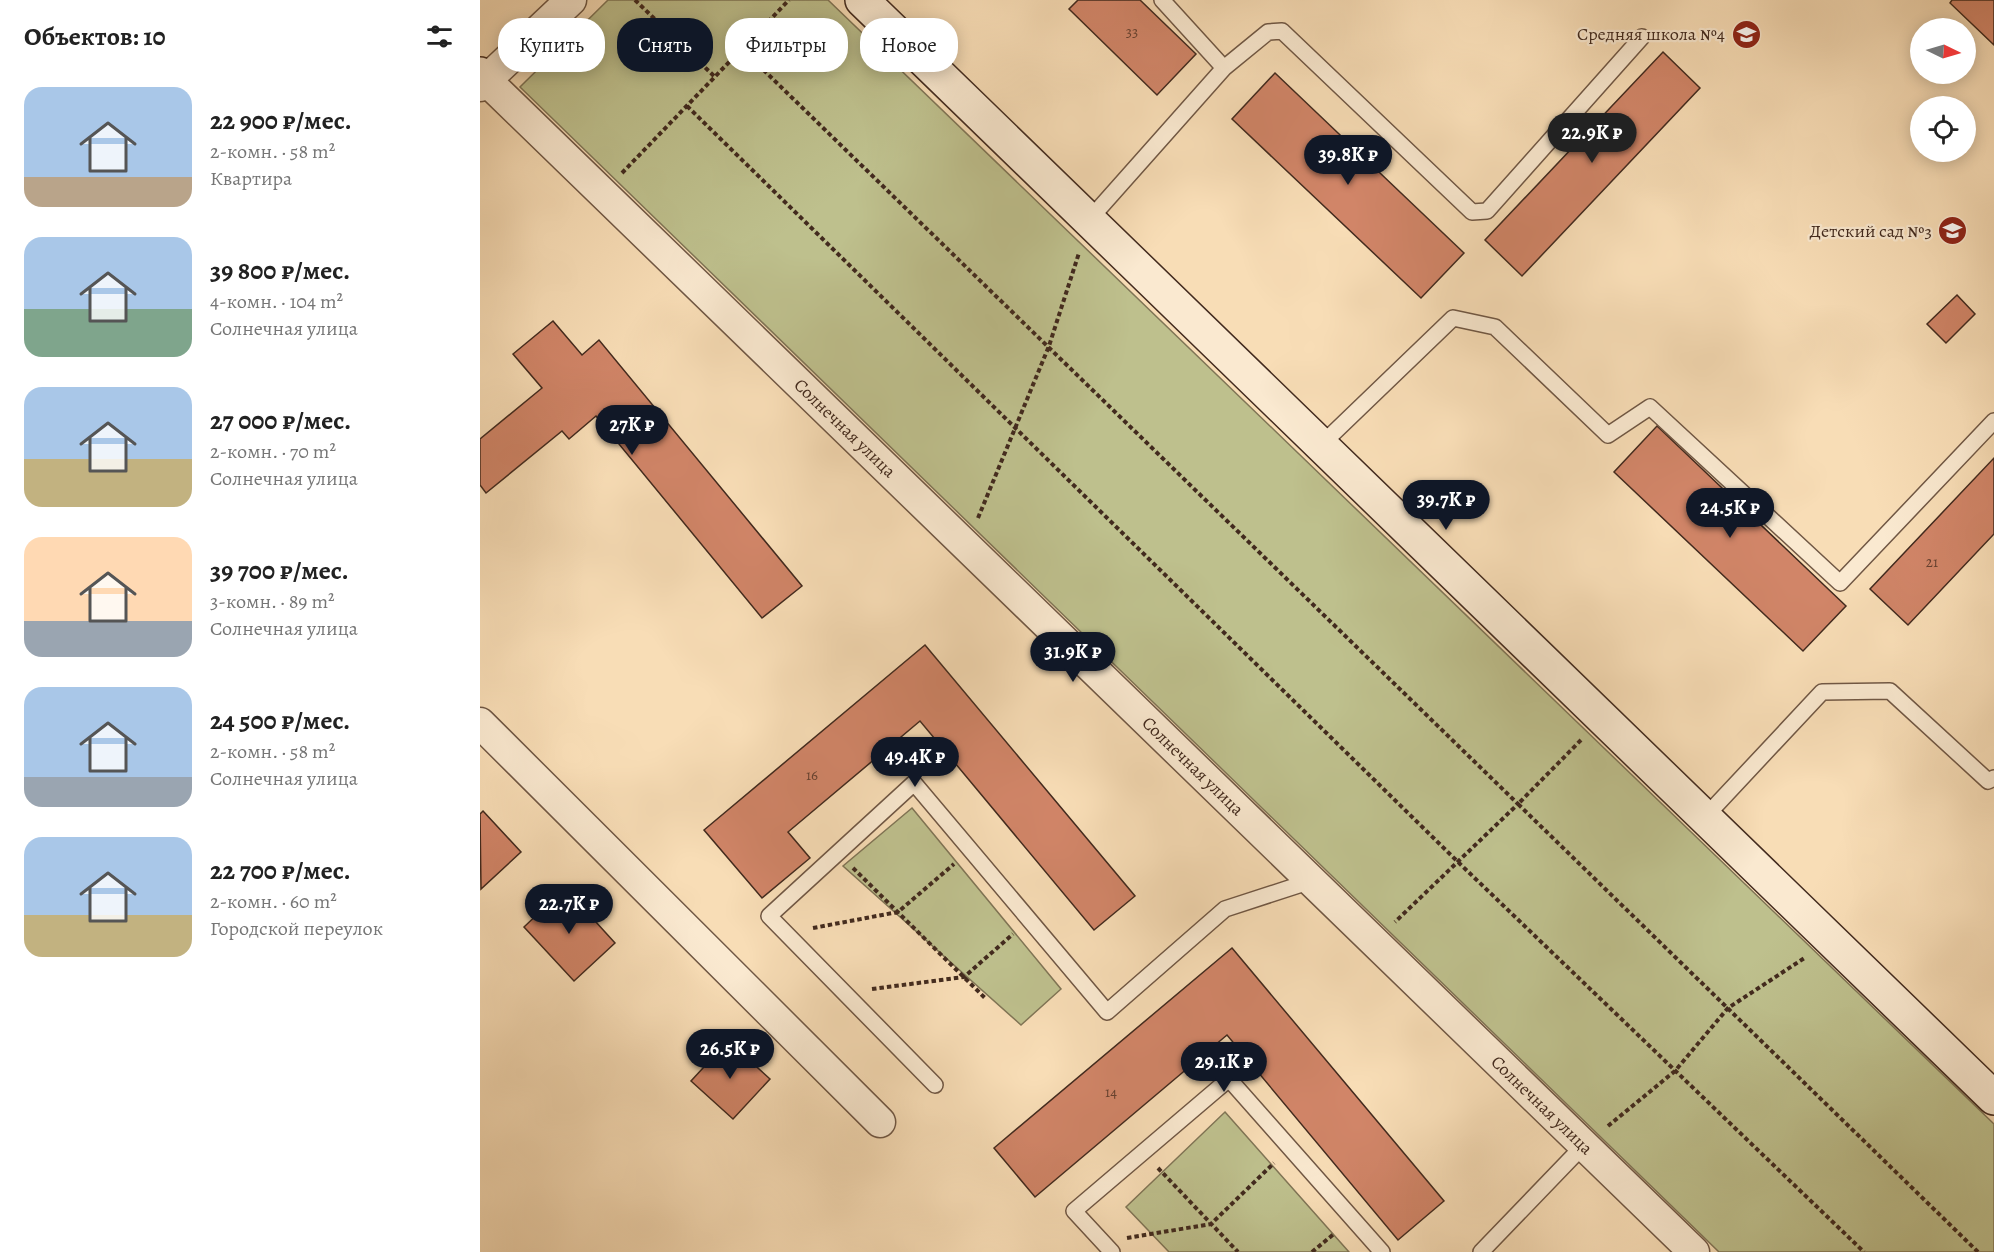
<!DOCTYPE html>
<html lang="ru">
<head>
<meta charset="utf-8">
<style>
	body { margin:0; font-family:Alegreya,serif; background:#f6f6f6; color:#222; height:100vh; display:flex; flex-direction:column; font-size:22px; white-space:nowrap }
	* { box-sizing:border-box; margin:0 }
	p { font-size:20px; color:#767676 }
	.icon { flex:none; width:33px; height:33px; fill:none; stroke:currentColor; stroke-width:2; stroke-linecap:round; stroke-linejoin:round }
	.map { position:relative; flex:1; overflow:hidden }
	.side { display:flex; flex-direction:column; background:#fff; width:480px }
	.side>* { flex:none }
	.top-card { position:absolute; left:18px; top:18px; width:570px; height:54px; display:flex; gap:12px }
	.needle { width:39px; rotate:95deg }
	.buttons { position:absolute; left:1430px; top:18px; display:grid; gap:12px }
	.buttons a { display:grid; place-items:center; width:66px; height:66px; border-radius:50%; background:#fff; box-shadow:0 3px 15px #0003; font-size:30px }
	.price { position:absolute; translate:-50% -51px; padding:0 14px; border-radius:21px; background:#111827; color:#fff; font-size:20px; line-height:39px; filter:drop-shadow(0 2px 3px #0008) }
	.price::after { content:''; position:absolute; left:50%; top:36px; width:18px; height:14px; margin-left:-9px; background:inherit; clip-path:polygon(0 0,100% 0,50% 100%) }
	.price.current { background:#222; color:#fff }
	ul { padding:0; list-style:none }
	li { display:flex; align-items:center; gap:18px; height:150px; padding:0 24px }
	li span { display:grid; place-items:center; flex:none; width:168px; height:120px; border-radius:18px; color:#555 }
	li>.icon { margin-inline-start:auto }
	span .icon { width:72px; height:72px; fill:#fffc; stroke-width:1 }
	li b { font-size:26px }
	h2 { display:flex; justify-content:space-between; align-items:center; height:72px; padding:0 24px; font-size:26px }
	.tag { padding:0 21px; border-radius:24px; background:#fff; box-shadow:0 3px 15px #0003; font-size:21px; line-height:54px }
	.tag.current { background:#111827; color:#fff }
	main { display:flex; flex:1; min-height:0 }
	.map>svg:first-child { display:block }
</style>
</head>
<body>
<main>
<section class="side">
<h2>Объектов: 10<svg class="icon" aria-label="filters" viewBox="0 0 24 24"><path d="M4 7h16M4 17h16"/><circle cx="9" cy="7" r="2"/><circle cx="15" cy="17" r="2"/></svg></h2>
<ul>
<li><span style="background:linear-gradient(#a9c7e8 75%,#b9a48a 0)"><svg class="icon" aria-label="home" viewBox="0 0 24 24"><path d="M3 11l9-7 9 7M6 9v11h12V9"/></svg></span><div><b>22 900 ₽/мес.</b><p>2-комн. · 58 m²</p><p>Квартира</p></div></li>
<li><span style="background:linear-gradient(#a9c7e8 60%,#7fa58c 0)"><svg class="icon" aria-label="home" viewBox="0 0 24 24"><path d="M3 11l9-7 9 7M6 9v11h12V9"/></svg></span><div><b>39 800 ₽/мес.</b><p>4-комн. · 104 m²</p><p>Солнечная улица</p></div></li>
<li><span style="background:linear-gradient(#a9c7e8 60%,#c2b280 0)"><svg class="icon" aria-label="home" viewBox="0 0 24 24"><path d="M3 11l9-7 9 7M6 9v11h12V9"/></svg></span><div><b>27 000 ₽/мес.</b><p>2-комн. · 70 m²</p><p>Солнечная улица</p></div></li>
<li><span style="background:linear-gradient(#ffd9b3 70%,#9aa5b1 0)"><svg class="icon" aria-label="home" viewBox="0 0 24 24"><path d="M3 11l9-7 9 7M6 9v11h12V9"/></svg></span><div><b>39 700 ₽/мес.</b><p>3-комн. · 89 m²</p><p>Солнечная улица</p></div></li>
<li><span style="background:linear-gradient(#a9c7e8 75%,#9aa5b1 0)"><svg class="icon" aria-label="home" viewBox="0 0 24 24"><path d="M3 11l9-7 9 7M6 9v11h12V9"/></svg></span><div><b>24 500 ₽/мес.</b><p>2-комн. · 58 m²</p><p>Солнечная улица</p></div></li>
<li><span style="background:linear-gradient(#a9c7e8 65%,#c2b280 0)"><svg class="icon" aria-label="home" viewBox="0 0 24 24"><path d="M3 11l9-7 9 7M6 9v11h12V9"/></svg></span><div><b>22 700 ₽/мес.</b><p>2-комн. · 60 m²</p><p>Городской переулок</p></div></li>
</ul>
</section>
<div class="map">
<svg width="1514" height="1252" viewBox="0 0 1514 1252">
	<rect width="100%" height="100%" fill="#f8ddb6"/>
	<filter id="stains"><feTurbulence type="fractalNoise" baseFrequency=".00333" numOctaves="4"/><feColorMatrix values="0 0 0 0 .2 0 0 0 0 .09 0 0 0 0 .02 0 0 0 .5 -.17"/></filter>
	<radialGradient id="worn" r=".72"><stop offset=".6" stop-color="#630" stop-opacity="0"/><stop offset="1" stop-color="#630" stop-opacity=".3"/></radialGradient>
	<path fill="#bec08d" stroke="#807556" stroke-width="1.5" d="M128,0H348L1514,1124V1252H1239L40,87Z
		M432,808L581,989L541,1025L363,866Z
		M745,1112L869,1252H689L646,1207Z"/>
	<path fill="#d18568" stroke="#422a1e" stroke-width="1.5" d="M598,0H660L716,54L677,95L589,9Z
		M1472,0H1514V45L1470,3Z
		M1183,52L1220,88L1042,276L1005,240Z
		M795,73L984,253L941,298L752,119Z
		M1477,295L1495,314L1466,343L1447,324Z
		M73,321L102,355L119,340L322,586L282,618L116,416L89,439L82,431L6,493L0,485V439L62,388L33,354Z
		M1177,426L1366,606L1323,651L1134,472Z
		M1514,458V534L1428,625L1390,589Z
		M445,645L655,896L614,930L440,721L308,832L330,858L282,898L224,830Z
		M3,811L41,852L1,889L0,814Z
		M85,888L135,943L94,981L44,927Z
		M752,948L964,1201L918,1240L747,1035L555,1197L514,1148Z
		M248,1041L290,1079L253,1119L211,1081Z"/>
	<g fill="none" stroke-linecap="round" stroke-linejoin="round">
		<defs>
			<path id="lane" d="M682,0L744,68
				M609,220L744,68L788,32L802,31L992,212L1007,211L1162,37
				M841,445L973,318L1015,327L1128,435L1170,407L1360,583L1514,421
				M1225,817L1342,692L1410,691L1508,781L1514,778
				M455,1085L289,916L434,783L627,1012L745,909L831,881
				M632,1252L594,1211L749,1079L902,1252
				M1001,1252L1104,1145"/>
			<path id="street" d="M6,80L1214,1252
				M0,86L91,0
				M0,723L400,1122"/>
			<path id="secondary" d="M382,0L1514,1098
				M0,74L6,80"/>
		</defs>
		<use href="#lane" stroke="#705744" stroke-width="18"/>
		<use href="#street" stroke="#705744" stroke-width="33"/>
		<use href="#secondary" stroke="#422a1e" stroke-width="36"/>
		<path stroke="#422a1e" stroke-width="4" stroke-dasharray="4.5 3" stroke-linecap="butt" d="M155,0L235,77
			M262,49L1038,804L915,922
			M207,106L978,862L1384,1252
			M142,173L309,0
			M498,518L569,346L599,253
			M1101,740L1038,804L1498,1252
			M373,868L505,998
			M333,928L418,912L474,864
			M392,989L484,977L533,934
			M1128,1126L1195,1071L1248,1008L1326,957
			M678,1168L758,1252
			M647,1238L731,1224L794,1163
			M832,1252L855,1233"/>
		<use href="#lane" stroke="#fae9d0" stroke-width="15"/>
		<use href="#street" stroke="#fae9d0" stroke-width="30"/>
		<use href="#secondary" stroke="#fae9d0" stroke-width="33"/>
	</g>
	<defs>
		<symbol id="school-disc" viewBox="-11 -11 22 22"><circle r="9.5" fill="#8f2418" stroke="#fae9d0"/><path d="M0-5L7-2L0 1L-7-2ZM-4 1L0 2.5L4 1V4Q0 6-4 4Z" fill="#fff"/></symbol>
	</defs>
	<g fill-rule="evenodd">
		<use href="#school-disc" x="1250" y="18" width="33" height="33"/>
		<use href="#school-disc" x="1456" y="214" width="33" height="33"/>
	</g>
	<g text-anchor="middle" stroke-width="4.5" stroke-linejoin="round" paint-order="stroke">
		<g font-size="15" fill="#664130">
			<text x="652" y="37">33</text>
			<text x="1452" y="567">21</text>
			<text x="332" y="780">16</text>
			<text x="631" y="1097">14</text>
		</g>
		<g font-size="18" fill="#422a1e" stroke="#fae9d0" text-anchor="end">
			<text x="1245" y="40">Средняя школа №4</text>
			<text x="1452" y="237">Детский сад №3</text>
		</g>
		<g font-size="18" fill="#422a1e" stroke="#fae9d0">
			<text transform="translate(365 428) rotate(44)" y="6">Солнечная улица</text>
			<text transform="translate(713 766) rotate(44)" y="6">Солнечная улица</text>
			<text transform="translate(1062 1105) rotate(44)" y="6">Солнечная улица</text>
		</g>
	</g>
	<rect width="100%" height="100%" filter="url(#stains)"/>
	<rect width="100%" height="100%" fill="url(#worn)"/>
</svg>
<div class="buttons">
<a><svg class="needle" viewBox="-14 -14 28 28"><path d="M0-13l5 13h-10z" fill="#e53935"/><path d="M0 13l5-13h-10z" fill="#767676"/></svg></a>
<a><svg class="icon" aria-label="locate" viewBox="0 0 24 24"><circle cx="12" cy="12" r="6"/><path d="M12 2v4M12 18v4M2 12h4M18 12h4"/></svg></a>
</div>
<b class="price current" style="left:1112px;top:164px">22.9K ₽</b>
<b class="price" style="left:868px;top:186px">39.8K ₽</b>
<b class="price" style="left:152px;top:456px">27K ₽</b>
<b class="price" style="left:966px;top:531px">39.7K ₽</b>
<b class="price" style="left:1250px;top:539px">24.5K ₽</b>
<b class="price" style="left:593px;top:683px">31.9K ₽</b>
<b class="price" style="left:435px;top:788px">49.4K ₽</b>
<b class="price" style="left:89px;top:935px">22.7K ₽</b>
<b class="price" style="left:250px;top:1080px">26.5K ₽</b>
<b class="price" style="left:744px;top:1093px">29.1K ₽</b>
<div class="top-card">
<a class="tag">Купить</a>
<a class="tag current">Снять</a>
<a class="tag">Фильтры</a>
<a class="tag">Новое</a>
</div>
</div>
</main>
</body>
</html>
